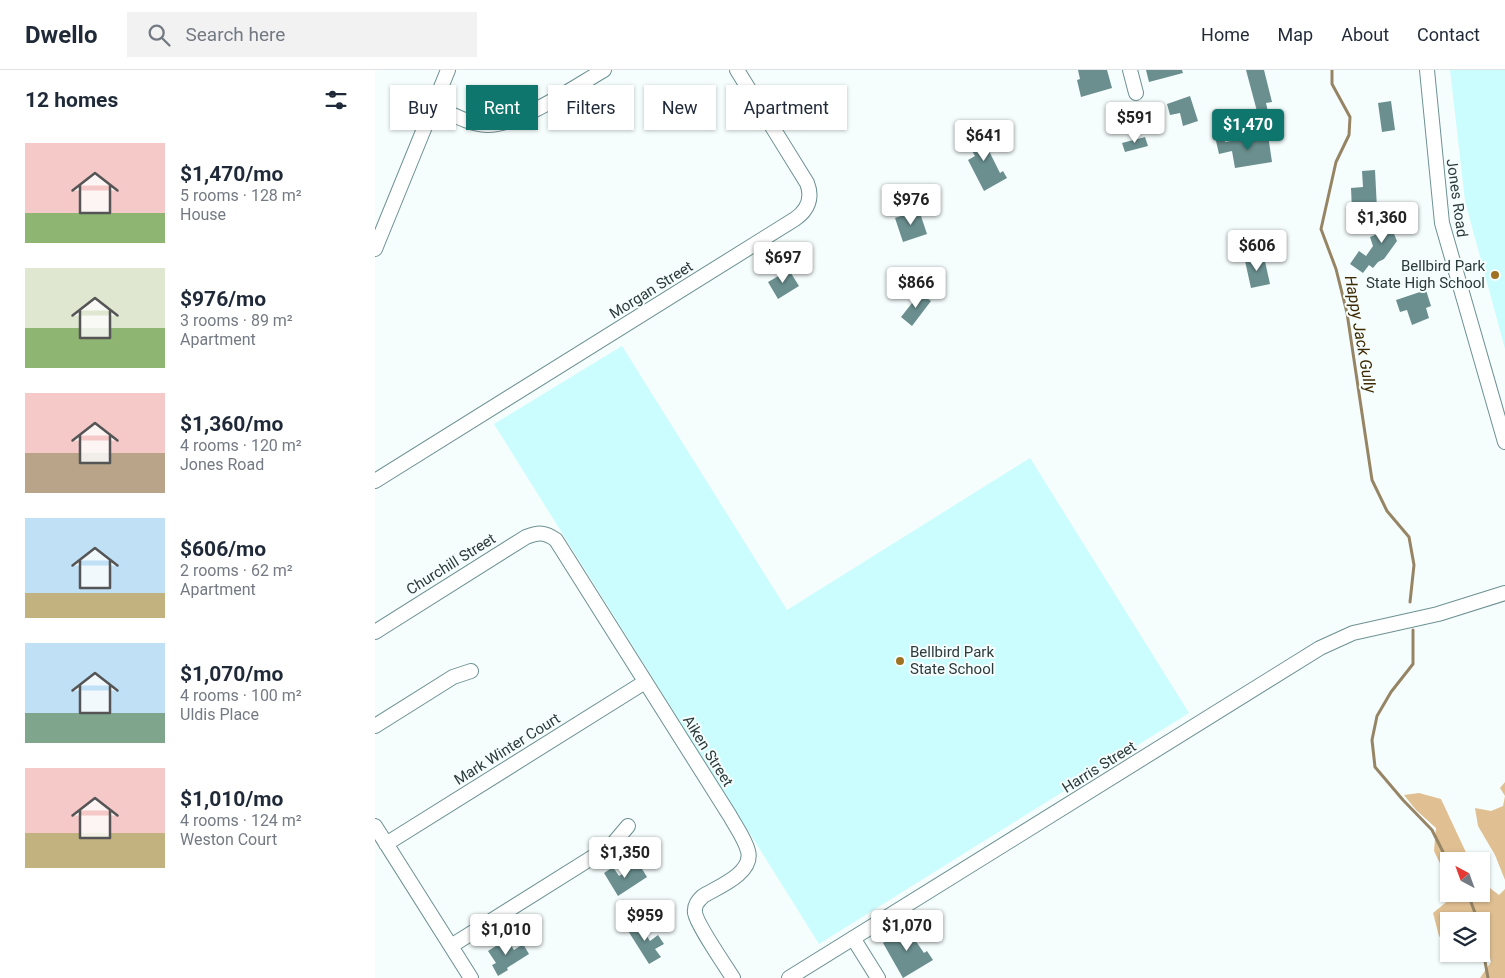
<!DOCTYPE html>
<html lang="en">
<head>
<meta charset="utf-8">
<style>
	body { margin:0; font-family:Roboto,sans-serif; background:#f2f2f3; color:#1f2937; height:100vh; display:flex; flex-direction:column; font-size:19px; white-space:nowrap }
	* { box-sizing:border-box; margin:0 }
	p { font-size:16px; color:#747a83 }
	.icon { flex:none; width:28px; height:28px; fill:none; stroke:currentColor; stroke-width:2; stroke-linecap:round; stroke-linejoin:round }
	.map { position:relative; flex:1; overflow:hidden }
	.side { display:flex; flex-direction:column; background:#fff; width:375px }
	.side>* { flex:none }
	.hud { position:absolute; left:15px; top:15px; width:475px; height:45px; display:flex; gap:10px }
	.needle { width:32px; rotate:319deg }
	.tools { position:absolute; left:1065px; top:782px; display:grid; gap:10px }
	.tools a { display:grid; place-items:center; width:50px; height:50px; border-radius:0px; background:#fff; box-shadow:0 1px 4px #0004; font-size:25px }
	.price { position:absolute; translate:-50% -42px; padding:0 11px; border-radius:5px; background:#fff; color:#222; font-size:16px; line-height:32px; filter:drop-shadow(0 1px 2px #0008) }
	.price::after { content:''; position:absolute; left:50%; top:30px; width:15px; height:11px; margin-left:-8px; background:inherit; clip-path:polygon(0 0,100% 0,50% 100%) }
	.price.active { background:#0f766e; color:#fff }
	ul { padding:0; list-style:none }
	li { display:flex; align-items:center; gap:15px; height:125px; padding:0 25px }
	li span { display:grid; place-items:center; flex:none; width:140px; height:100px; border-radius:0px; color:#555 }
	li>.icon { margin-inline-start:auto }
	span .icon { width:60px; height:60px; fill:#fffc; stroke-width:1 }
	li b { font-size:21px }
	h2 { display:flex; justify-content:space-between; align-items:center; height:60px; padding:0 25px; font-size:21px }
	.chip { padding:0 18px; border-radius:0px; background:#fff; box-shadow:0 1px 4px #0004; font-size:18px; line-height:45px }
	.chip.active { background:#0f766e; color:#fff }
	header { display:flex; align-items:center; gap:30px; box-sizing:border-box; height:70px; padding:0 25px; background:#fff; border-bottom:1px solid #e0e1e3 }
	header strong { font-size:24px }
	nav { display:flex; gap:28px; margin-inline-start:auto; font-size:18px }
	.search { width:350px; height:45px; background:#f2f2f3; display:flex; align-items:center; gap:12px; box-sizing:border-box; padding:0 18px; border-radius:0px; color:#747a83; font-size:19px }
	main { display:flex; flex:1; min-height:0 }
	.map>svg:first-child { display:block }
</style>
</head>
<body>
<header>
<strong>Dwello</strong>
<div class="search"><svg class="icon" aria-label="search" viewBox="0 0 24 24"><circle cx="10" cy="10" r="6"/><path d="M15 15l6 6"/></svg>Search here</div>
<nav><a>Home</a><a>Map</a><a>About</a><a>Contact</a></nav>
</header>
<main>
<section class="side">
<h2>12 homes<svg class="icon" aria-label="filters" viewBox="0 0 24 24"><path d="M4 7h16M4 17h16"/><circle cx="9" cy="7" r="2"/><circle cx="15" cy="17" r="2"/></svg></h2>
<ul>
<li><span style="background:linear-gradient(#f6c9c9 70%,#8fb573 0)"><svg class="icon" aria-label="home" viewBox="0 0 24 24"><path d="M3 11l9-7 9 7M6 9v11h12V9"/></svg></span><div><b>$1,470/mo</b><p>5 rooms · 128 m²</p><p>House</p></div></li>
<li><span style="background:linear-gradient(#dfe7d0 60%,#8fb573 0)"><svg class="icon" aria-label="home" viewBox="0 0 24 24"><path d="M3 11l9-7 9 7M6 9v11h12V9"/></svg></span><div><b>$976/mo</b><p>3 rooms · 89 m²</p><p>Apartment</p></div></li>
<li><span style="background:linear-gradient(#f6c9c9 60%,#b9a48a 0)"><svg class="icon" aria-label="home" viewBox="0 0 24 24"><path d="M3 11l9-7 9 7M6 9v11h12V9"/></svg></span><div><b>$1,360/mo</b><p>4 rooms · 120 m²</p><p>Jones Road</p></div></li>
<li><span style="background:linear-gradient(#bfe0f5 75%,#c2b280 0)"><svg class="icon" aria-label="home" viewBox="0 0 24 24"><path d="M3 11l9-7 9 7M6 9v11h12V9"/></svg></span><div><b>$606/mo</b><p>2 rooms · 62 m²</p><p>Apartment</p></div></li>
<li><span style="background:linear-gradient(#bfe0f5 70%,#7fa58c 0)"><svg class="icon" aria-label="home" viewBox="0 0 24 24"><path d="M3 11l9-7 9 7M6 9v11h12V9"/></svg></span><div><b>$1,070/mo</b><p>4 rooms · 100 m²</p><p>Uldis Place</p></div></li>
<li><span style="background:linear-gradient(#f6c9c9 65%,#c2b280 0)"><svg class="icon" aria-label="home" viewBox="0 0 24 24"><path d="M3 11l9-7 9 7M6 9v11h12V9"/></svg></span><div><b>$1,010/mo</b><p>4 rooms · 124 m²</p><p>Weston Court</p></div></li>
</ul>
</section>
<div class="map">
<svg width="1130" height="908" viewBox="0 0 1130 908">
	<rect width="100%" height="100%" fill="#f6fdfd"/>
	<path fill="#cbfdfe" d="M1075,0H1130V279L1090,131Z
		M247,276L412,540L655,388L814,643L444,874L119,354Z"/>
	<path fill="#e0c092" d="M1130,712V810L1120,785L1103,756L1100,738L1116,741L1128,736L1130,726L1125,718Z
		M1044,723L1066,729L1095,791H1074V812L1059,781L1061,758L1041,740L1029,725Z
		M1106,811L1124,825L1130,819V908H1105L1116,892L1111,870H1106V851H1074V878L1064,866L1058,843L1080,825L1079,824H1106Z"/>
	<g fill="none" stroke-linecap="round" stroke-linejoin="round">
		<path stroke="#968565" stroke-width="3" d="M957,0V14L975,47L974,65L961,92L946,159L961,199L972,243L997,410L1012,441L1034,467L1039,495L1035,532
			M1038,560V594L1016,622L1002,646L997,670L1000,697L1028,730L1057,760L1074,794
			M1093,824L1103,851
			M1106,869L1113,908"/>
	</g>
	<path fill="#6b8f8f" d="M703,0H732L737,18L706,27L702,10L705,9Z
		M771,0H807L808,3L774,12Z
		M871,0H889L897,32L891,33L893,42L883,45Z
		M815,26L823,51L808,56L805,43L795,45L792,34Z
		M1016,31L1020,60L1007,62L1003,33Z
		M754,32L759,54L745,57L740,36Z
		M607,61L616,77L613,79L625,103L628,101L632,108L609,121L593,90L600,86L591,70Z
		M893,65L897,92L860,98L857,81L844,84L841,71L850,69V72Z
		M770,67L773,76L750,82L747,73Z
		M1000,100L1002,139L977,141L976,118L988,117L987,101Z
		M544,140L552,164L528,172L520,148Z
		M1033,144L1038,158L1019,164L1022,171L1009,189L1003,192L998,198L994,195L988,203L975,194L984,181L991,186L998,176L995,167L1002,164L1010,153L1015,157L1021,149Z
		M889,187L895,214L876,218L870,191Z
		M414,200L424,216L403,229L393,212Z
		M1051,220L1056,236L1051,238L1054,248L1037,255L1032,240L1025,242L1021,230Z
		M545,223L556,231L537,256L526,247Z
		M264,794L272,807L243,826L229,803L238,797L244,806Z
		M261,849L275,871L283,865L289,874L280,879L286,887L274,894L250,856Z
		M536,856L541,864L538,867L549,883L552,881L558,890L528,908L508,873Z
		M132,869L139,880L148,874L154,884L132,898L133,900L123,906L117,895L121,893L113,881Z"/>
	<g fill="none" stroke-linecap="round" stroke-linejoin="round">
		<defs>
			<path id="minor" d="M755,0L761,23
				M1052,0L1067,153L1130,372
				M58,36C75,43 93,54 112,55C143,56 201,16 229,0
				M0,179L73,0
				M0,411L420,149C433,140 438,128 432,113L362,0
				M0,562L151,467C164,462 170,462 181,470L355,746C361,757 370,769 373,781C379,803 343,817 328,826C323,831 319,835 320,843C322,855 350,895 358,908
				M0,656L78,607L96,601
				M0,756L96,908
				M11,774L270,612
				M478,868L503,908
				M76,876L237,775L253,756
				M414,908L945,578L978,563L1063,544L1130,523"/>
		</defs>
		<use href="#minor" stroke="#6d9192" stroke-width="16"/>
		<use href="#minor" stroke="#fff" stroke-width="14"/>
	</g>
	<g fill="#9f7223" stroke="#f6fdfd" stroke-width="2">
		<circle cx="1120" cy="205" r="5"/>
		<circle cx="525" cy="591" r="5"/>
	</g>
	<g text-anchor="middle" stroke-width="4" stroke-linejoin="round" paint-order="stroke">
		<g font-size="15" fill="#2b3a3a" stroke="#f6fdfd">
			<text transform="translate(1082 128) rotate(82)" y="5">Jones Road</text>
			<text transform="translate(276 220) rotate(-32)" y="5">Morgan Street</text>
			<text transform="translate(76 494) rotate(-32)" y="5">Churchill Street</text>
			<text transform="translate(132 679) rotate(-32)" y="5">Mark Winter Court</text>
			<text transform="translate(333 681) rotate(58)" y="5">Aiken Street</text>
			<text transform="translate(724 697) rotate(-32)" y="5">Harris Street</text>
		</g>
		<g font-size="15" fill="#2b3a3a" stroke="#f6fdfd" text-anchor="end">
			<text x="1110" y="201">Bellbird Park<tspan x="1110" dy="17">State High School</tspan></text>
			<text x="535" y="587" text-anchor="start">Bellbird Park<tspan x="535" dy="17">State School</tspan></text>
		</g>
		<g font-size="16" font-style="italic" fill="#3e2901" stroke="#f6fdfd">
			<text transform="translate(986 264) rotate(80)" y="6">Happy Jack Gully</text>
		</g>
	</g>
</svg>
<div class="tools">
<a><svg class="needle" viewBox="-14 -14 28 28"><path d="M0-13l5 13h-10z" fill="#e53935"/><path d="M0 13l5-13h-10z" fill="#747a83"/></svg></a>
<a><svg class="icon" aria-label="layers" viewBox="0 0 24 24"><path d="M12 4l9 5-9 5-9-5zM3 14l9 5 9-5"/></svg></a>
</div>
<b class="price" style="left:760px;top:74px">$591</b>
<b class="price active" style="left:873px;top:81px">$1,470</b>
<b class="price" style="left:609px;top:92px">$641</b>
<b class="price" style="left:536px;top:156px">$976</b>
<b class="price" style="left:1007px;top:174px">$1,360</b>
<b class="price" style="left:882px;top:202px">$606</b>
<b class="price" style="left:408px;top:214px">$697</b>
<b class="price" style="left:541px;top:239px">$866</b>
<b class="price" style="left:250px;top:809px">$1,350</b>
<b class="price" style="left:270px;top:872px">$959</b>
<b class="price" style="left:532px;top:882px">$1,070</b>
<b class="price" style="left:131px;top:886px">$1,010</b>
<div class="hud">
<a class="chip">Buy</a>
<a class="chip active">Rent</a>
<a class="chip">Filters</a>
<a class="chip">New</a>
<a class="chip">Apartment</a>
</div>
</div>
</main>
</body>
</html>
